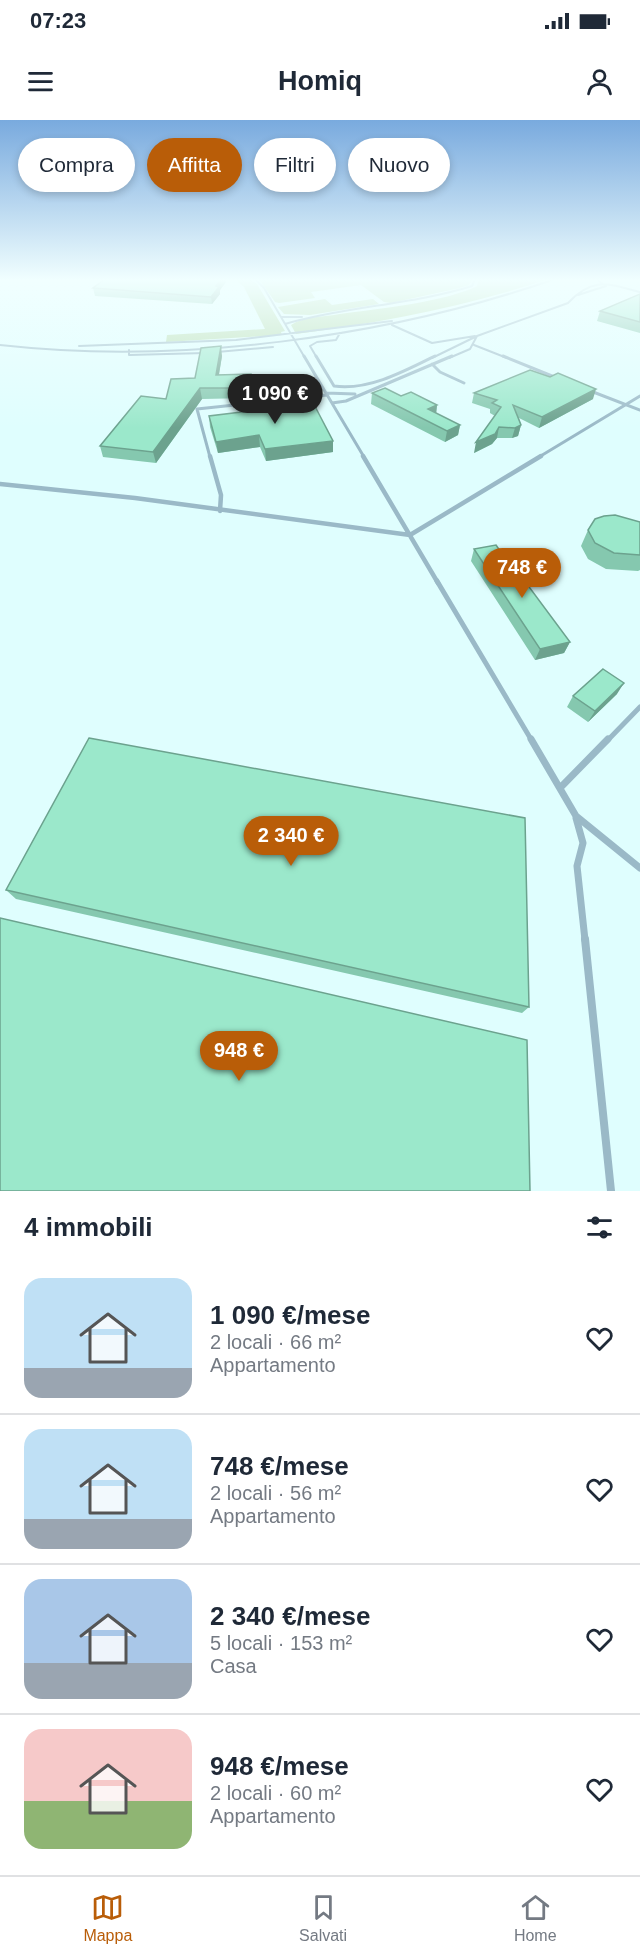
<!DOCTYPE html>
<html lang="it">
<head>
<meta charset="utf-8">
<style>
	body { margin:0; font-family:Arial,sans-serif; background:#f2f2f3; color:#1f2937; height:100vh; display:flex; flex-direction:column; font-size:22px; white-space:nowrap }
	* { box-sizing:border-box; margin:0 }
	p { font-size:20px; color:#747a83 }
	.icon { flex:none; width:33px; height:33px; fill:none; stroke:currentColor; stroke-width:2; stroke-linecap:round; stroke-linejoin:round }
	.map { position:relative; height:1071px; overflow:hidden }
	.drawer { display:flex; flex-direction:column; background:#fff; flex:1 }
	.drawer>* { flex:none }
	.guide { position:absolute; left:18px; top:18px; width:604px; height:54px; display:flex; gap:12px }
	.price { position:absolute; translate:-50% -51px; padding:0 14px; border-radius:21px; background:#b95d08; color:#fff; font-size:20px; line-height:39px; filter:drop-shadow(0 2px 3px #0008) }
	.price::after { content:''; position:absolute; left:50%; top:36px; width:18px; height:14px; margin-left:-9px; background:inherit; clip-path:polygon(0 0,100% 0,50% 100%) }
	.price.selected { background:#222; color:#fff }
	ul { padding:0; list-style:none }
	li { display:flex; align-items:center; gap:18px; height:150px; padding:0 24px }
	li+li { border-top:2px solid #e0e1e3 }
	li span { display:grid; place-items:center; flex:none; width:168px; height:120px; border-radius:18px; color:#555 }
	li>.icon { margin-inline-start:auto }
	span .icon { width:72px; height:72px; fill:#fffc; stroke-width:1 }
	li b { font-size:26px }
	h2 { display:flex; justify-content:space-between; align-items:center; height:72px; padding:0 24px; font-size:26px }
	.pill { padding:0 21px; border-radius:27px; background:#fff; box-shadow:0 3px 9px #0003; font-size:21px; line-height:54px }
	.pill.selected { background:#b95d08; color:#fff }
	.status { display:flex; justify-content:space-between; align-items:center; height:42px; padding:0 30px; background:#fff; direction:ltr }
	.status svg { height:16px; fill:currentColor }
	header { display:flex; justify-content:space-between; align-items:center; height:78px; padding:0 24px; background:#fff; font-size:27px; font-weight:600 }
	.tab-bar { display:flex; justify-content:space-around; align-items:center; height:84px; border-top:2px solid #e0e1e3; background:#fff; font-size:16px; color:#747a83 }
	.tab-bar a { display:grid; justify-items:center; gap:3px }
	.tab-bar .selected { color:#b95d08 }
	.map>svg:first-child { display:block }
</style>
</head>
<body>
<div class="status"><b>07:23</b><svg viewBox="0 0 49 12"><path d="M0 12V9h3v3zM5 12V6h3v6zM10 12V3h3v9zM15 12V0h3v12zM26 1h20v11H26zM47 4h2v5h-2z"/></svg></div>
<header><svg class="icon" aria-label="menu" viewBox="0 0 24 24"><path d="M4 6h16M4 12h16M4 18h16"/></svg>Homiq<svg class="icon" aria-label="person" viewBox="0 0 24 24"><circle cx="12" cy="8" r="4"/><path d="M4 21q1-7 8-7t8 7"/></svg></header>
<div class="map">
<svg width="640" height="1071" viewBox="0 0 640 1071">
	<rect width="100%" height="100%" fill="#dffefe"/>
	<path fill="#b6dbad" d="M235,159H250L257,164L285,211L281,212L282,215L166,222L167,215L265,209L244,167Z
		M259,159H472L469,165L460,168L391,183L384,182L361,165L311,172L315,178L279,183L275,182Z
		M479,159H548C465,187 382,202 296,214L291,205C304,196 325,197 340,194C376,189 446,182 477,166Z
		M325,179L332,185L373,179L379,184L310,195L284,194L278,187Z"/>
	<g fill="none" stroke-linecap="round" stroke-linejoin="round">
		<path stroke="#9ab9c7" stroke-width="2" d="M255,159L264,168L305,238
			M578,175L606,166L596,159
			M281,197H302
			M285,204C346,186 411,185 472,166L475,159
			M392,205L432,223L475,216
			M0,225C179,245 385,218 555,159
			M474,225L507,238
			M79,226L236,220L392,201
			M129,230V235L205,233
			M217,232L273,227
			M317,238L310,226L317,222L336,220L340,213
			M432,238L477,216
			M449,238L470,229L477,216L568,183C593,156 608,164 640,172"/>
		<path stroke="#9ab9c7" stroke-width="3" d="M304,236L364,337
			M316,236L334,266C368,271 405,251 435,236
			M503,236L557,258
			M432,244L440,252L464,263
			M588,270L640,290
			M326,273L355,274
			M332,283L346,281L452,236
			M210,337L197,289L327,275
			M539,337L640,276"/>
		<path stroke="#9ab9c7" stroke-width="4.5" d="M210,336L221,375L220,391
			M363,336L438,463
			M0,364L135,378L410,415L541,336"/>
		<path stroke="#9ab9c7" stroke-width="5" d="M437,461L532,621
			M607,621L640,587"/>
		<path stroke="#9ab9c7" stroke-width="7" d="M531,619L576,696L640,748
			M560,668L608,619
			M576,698L583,723L577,746L585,820"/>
		<path stroke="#9ab9c7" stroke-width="8" d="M585,819L611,1071"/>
	</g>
	<path fill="#85c8af" d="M105,159H226V162L220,170V174L212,184L95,176L93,168Z
		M640,174V213L597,201L600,191Z
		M222,236L219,255L251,254L252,265L251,278L202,279L156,343L103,337L100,326L195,258Z
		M293,273L333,321V332L266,341L260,327L218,333L210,307L209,296L294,285Z
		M372,273L437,285L436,293L460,305L458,315L445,322L371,284Z
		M474,273L593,279L539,308L519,298L521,305L518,316L512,318H497L492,324L474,333L495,296L490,293V289L472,283Z
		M640,402V450L638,451L606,449L588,439L581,426L588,410Z
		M474,429L517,456L570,522L564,533L535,540L471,441Z
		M617,574L588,602L567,587L573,576Z
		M6,770L529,887L522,893L16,779Z"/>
	<path fill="#6ca28e" d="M222,159H226V162L220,170V174L212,184L211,177L216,166Z
		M221,226L222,236L217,265L216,255Z
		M251,254L252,265L251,278L250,268Z
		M200,268L202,279L156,343L153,332Z
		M596,269L593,279L539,308L542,297Z
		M437,285L436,295L428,289Z
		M460,305L458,315L445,322L447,311Z
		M521,305L518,316L512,318L515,308Z
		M499,307L497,318L492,324L474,333L476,322Z
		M259,315L260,327L218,333L216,322Z
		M333,321V332L266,341L265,329Z
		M570,522L564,533L535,540L540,529Z
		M624,563L617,574L588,602L595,591Z"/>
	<path fill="#9be8cb" stroke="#6ca28e" stroke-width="1.5" d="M105,159H222L216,166L219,167L211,177L93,168Z
		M640,174V202L600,191Z
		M221,226L216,255L251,254L250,268H200L153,332L100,326L141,276L166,279L171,259L195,258L201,228Z
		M530,250L550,257L558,253L596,269L542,297L513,285L521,305L515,308L499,307L495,314L476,322L501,287L492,283L497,280L474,273Z
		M385,268L401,276L411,272L437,285L428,289L460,305L447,311L372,273Z
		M307,271L333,321L265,329L259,315L216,322L209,296L299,285L293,273Z
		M615,395L640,402V435L614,433L595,423L588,410L595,399L604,396Z
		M496,425L517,456H521L570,522L540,529L474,429Z
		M603,549L624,563L595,591L573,576Z
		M89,618L525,698L529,887L6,770Z
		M0,798L527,920L530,1071H0Z"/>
	<linearGradient id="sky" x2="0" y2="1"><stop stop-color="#79aade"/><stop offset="0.52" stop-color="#f1ffff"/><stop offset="1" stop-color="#f1ffff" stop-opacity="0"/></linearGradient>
	<rect width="640" height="308" fill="url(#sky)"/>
</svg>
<b class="price selected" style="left:275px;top:305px">1 090 €</b>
<b class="price" style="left:522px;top:479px">748 €</b>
<b class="price" style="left:291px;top:747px">2 340 €</b>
<b class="price" style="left:239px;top:962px">948 €</b>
<div class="guide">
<a class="pill">Compra</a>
<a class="pill selected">Affitta</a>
<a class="pill">Filtri</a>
<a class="pill">Nuovo</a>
</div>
</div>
<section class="drawer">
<h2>4 immobili<svg class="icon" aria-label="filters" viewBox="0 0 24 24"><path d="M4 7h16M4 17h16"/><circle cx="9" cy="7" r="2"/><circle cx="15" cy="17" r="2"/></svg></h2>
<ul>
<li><span style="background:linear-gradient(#bfe0f5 75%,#9aa5b1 0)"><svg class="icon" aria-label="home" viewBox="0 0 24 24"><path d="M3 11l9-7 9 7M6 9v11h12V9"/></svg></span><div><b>1 090 €/mese</b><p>2 locali · 66 m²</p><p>Appartamento</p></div><svg class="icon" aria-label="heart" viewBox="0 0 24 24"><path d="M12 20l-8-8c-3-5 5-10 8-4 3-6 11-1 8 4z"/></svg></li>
<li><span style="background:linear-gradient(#bfe0f5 75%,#9aa5b1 0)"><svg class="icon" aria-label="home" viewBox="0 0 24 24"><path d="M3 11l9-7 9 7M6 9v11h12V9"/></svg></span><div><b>748 €/mese</b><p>2 locali · 56 m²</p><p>Appartamento</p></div><svg class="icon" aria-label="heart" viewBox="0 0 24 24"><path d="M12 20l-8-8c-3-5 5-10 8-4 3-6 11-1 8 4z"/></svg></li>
<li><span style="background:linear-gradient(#a9c7e8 70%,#9aa5b1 0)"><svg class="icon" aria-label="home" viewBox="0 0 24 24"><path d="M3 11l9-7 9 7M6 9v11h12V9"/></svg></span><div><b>2 340 €/mese</b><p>5 locali · 153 m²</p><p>Casa</p></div><svg class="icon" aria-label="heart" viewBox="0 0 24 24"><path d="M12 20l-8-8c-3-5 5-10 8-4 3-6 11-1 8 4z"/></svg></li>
<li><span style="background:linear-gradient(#f6c9c9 60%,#8fb573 0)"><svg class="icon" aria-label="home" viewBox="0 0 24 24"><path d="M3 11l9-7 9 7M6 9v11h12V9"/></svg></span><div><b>948 €/mese</b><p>2 locali · 60 m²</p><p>Appartamento</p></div><svg class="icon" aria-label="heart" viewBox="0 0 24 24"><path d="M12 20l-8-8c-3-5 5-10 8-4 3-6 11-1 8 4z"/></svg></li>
</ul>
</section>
<nav class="tab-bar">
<a class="selected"><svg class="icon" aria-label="map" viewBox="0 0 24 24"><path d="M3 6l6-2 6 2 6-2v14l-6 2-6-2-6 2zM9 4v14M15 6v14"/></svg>Mappa</a>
<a><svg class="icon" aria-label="saved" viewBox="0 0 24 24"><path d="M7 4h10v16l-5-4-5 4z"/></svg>Salvati</a>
<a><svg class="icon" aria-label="home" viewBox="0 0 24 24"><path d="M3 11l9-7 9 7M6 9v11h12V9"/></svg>Home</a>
</nav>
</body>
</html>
